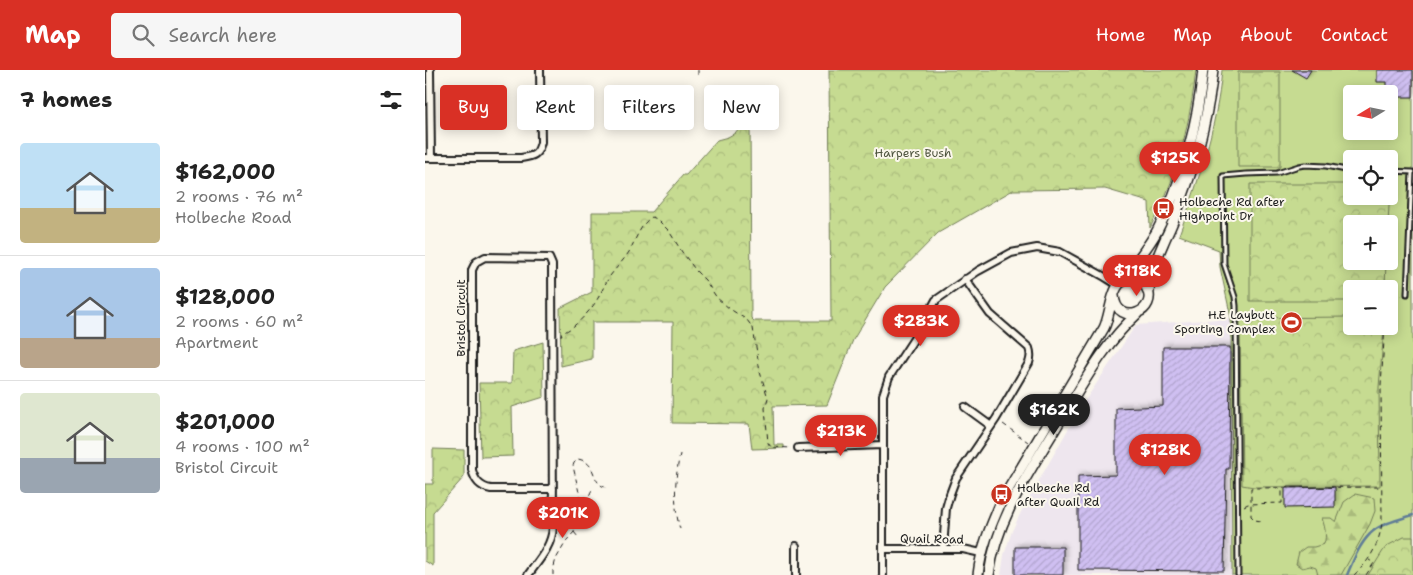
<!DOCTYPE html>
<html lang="en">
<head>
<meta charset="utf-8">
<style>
	body { margin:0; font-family:"Shantell Sans",sans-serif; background:#f6f6f6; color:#222; height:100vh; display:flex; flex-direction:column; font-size:19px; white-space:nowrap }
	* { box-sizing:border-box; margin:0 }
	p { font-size:16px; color:#767676 }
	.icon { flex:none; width:28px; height:28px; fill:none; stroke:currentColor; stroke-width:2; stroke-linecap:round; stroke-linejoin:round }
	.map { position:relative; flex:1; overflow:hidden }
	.drawer { display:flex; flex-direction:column; background:#fff; width:425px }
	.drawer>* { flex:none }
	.top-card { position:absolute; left:15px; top:15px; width:475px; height:45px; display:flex; gap:10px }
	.needle { width:32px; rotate:260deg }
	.buttons { position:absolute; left:918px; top:15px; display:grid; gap:10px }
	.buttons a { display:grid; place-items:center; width:55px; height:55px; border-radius:5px; background:#fff; box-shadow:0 2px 12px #0003; font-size:25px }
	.price { position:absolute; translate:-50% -42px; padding:0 11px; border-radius:18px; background:#d93025; color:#fff; font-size:16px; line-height:32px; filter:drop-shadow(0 1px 2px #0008) }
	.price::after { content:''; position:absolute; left:50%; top:30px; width:15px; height:11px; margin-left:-8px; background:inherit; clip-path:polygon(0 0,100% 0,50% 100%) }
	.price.on { background:#222; color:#fff }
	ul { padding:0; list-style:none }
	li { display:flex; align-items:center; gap:15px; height:125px; padding:0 20px }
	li+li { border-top:1px solid #e0e0e0 }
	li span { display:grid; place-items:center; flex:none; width:140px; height:100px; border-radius:5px; color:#555 }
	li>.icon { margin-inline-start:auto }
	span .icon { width:60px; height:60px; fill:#fffc; stroke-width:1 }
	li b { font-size:21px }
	h2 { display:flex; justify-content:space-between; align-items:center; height:60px; padding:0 20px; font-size:21px }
	.chip { padding:0 18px; border-radius:5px; background:#fff; box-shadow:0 2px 12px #0003; font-size:18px; line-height:45px }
	.chip.on { background:#d93025; color:#fff }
	header { display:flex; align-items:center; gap:30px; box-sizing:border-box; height:70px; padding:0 25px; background:#d93025; color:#fff }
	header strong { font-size:24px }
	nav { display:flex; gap:28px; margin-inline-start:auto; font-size:18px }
	.search { width:350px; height:45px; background:#f6f6f6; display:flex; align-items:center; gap:12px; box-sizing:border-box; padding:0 18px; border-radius:5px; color:#767676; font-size:19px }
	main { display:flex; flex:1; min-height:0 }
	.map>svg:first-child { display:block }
</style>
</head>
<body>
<header>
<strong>Map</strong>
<div class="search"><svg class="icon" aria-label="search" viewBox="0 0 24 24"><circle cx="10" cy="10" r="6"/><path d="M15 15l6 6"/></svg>Search here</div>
<nav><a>Home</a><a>Map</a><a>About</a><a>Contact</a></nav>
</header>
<main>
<section class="drawer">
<h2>7 homes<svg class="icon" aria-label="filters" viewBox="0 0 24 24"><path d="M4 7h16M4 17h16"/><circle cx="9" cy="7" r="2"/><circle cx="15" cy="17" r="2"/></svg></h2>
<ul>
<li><span style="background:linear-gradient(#bfe0f5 65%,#c2b280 0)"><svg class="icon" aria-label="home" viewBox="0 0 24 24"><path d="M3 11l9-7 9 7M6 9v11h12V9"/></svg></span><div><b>$162,000</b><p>2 rooms · 76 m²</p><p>Holbeche Road</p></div></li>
<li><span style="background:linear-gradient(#a9c7e8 70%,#b9a48a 0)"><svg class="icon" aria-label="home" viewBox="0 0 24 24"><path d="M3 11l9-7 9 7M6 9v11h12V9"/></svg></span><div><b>$128,000</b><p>2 rooms · 60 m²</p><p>Apartment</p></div></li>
<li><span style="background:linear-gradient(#dfe7d0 65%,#9aa5b1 0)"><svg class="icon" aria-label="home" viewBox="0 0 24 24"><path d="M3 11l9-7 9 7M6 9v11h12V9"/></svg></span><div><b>$201,000</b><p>4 rooms · 100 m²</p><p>Bristol Circuit</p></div></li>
</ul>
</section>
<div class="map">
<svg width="988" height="505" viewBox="0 0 988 505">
	<defs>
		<pattern id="forest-firs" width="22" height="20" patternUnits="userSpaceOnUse" patternTransform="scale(1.25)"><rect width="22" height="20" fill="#c6db91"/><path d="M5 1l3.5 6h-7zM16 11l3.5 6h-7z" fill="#aabb7c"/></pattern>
		<pattern id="park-crowns" width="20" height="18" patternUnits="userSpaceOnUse" patternTransform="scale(1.25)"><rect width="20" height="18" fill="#c6db91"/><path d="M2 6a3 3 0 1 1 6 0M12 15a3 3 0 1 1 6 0" fill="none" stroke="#aabb7c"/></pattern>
		<pattern id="building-hatch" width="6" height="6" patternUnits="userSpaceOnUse" patternTransform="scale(1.25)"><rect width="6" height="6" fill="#cfbff1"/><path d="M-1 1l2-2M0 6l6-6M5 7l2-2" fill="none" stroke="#b1a4ce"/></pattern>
		<filter id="shadow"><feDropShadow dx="2.5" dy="-2.5" stdDeviation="2.5" flood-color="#0004"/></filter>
	</defs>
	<rect width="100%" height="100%" fill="#fbf7ec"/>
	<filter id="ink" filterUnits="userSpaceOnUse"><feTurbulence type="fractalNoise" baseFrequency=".02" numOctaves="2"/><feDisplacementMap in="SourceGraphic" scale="10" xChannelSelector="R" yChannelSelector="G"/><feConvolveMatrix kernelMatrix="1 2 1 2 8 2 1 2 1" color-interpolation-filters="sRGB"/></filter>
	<g filter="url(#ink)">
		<path fill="#eee6ee" d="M806,248L807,505H576L579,485L587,461L597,440L657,335L711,255Z"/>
		<path fill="#c6db91" stroke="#717c56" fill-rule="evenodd" d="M797,0H988V505H807L806,248L795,197L794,180L754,165C773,112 792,57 797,0ZM926,24H964V61H926ZM926,89H964V126H926ZM926,154H964V191H926ZM926,219H964V256H926Z"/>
		<path fill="url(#forest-firs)" stroke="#717c56" d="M930,424L949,428L950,441L945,454L916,505H893L891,498L885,496L877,498L871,494L874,482L881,477H889L899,474C902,465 900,458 897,448H906L911,452L919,432Z"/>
		<path fill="url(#park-crowns)" stroke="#717c56" d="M404,0H771C767,39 756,91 740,127C736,137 730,147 725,158L724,132L680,119L588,120L513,163L460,217L428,270L402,335L348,336L349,375H359V378L327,379L324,354L247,353L248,252H167V289L136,296L135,238L167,222V142H226L258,105H261L292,70L303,67L310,63L325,45L326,248L329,251H406Z
			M813,2H855V97H813Z
			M825,114H926V126H964V116L965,118L963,154H926V191H961L960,219H926V231H825Z
			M926,247V256H956L957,259H959L954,317L955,416L829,417L817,415L815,250L817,248Z
			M118,272L119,327L87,337L88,386L56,387L54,313H87L88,281Z
			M8,379L39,380V407L8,442V496L0,491V414H8Z
			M979,467H988V505H943L958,481L962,476Z"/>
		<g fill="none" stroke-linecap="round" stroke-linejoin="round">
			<path stroke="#607d97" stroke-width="2.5" d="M922,505C928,491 934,475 945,464C954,454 975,449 988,445"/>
		</g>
		<path fill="url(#building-hatch)" stroke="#1c1c1c" filter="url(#shadow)" d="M867,0H886L881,8Z
			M952,0H988V27H964V24H962V12H952Z
			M738,277H805L804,399H801L799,501L653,500V406L691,405V338L738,336Z
			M910,417V437L860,438V418Z
			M590,477H638V505H590Z"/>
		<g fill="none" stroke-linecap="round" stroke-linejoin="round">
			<defs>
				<path id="lane" d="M964,101L988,102
					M982,224L987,102
					M813,505L811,236L810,227L799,194L798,106L821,104L852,103L874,96L880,95L901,96L926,101"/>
				<path id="street" d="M5,0L6,88
					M0,88H96C109,86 113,85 116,72L115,0
					M540,337L566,356
					M373,378L458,375
					M371,476V505
					M458,479H538L556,483
					M518,479L521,438L525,424L531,408L571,349L604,293C606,287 606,284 604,278L565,244L540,209
					M103,505C114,490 127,476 128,457L127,195L124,188L60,187L51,192L47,200V400C50,411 55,417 66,419H128
					M458,505V325L464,307L494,261L511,230L553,201L586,183L612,178L635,182L680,207L693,215"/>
				<path id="secondary" d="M697,212C708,195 722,179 732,161C757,115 773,52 778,0
					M724,222C725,201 733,186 741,167C749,151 755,134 761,117C774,80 784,39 788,0
					M553,505C556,478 566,455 577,430L679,258C687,243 685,206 708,209C714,210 718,213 721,217C736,241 692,259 689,226
					M564,505C571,448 606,400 635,351C658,314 679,274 712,244"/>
			</defs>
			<use href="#lane" stroke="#1c1c1c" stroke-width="7"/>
			<use href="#street" stroke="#1c1c1c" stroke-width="10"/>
			<use href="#secondary" stroke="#1c1c1c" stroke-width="12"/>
			<path stroke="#1c1c1c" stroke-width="1" stroke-dasharray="5 4" stroke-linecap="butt" d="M273,0V9
				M685,200L695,198
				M964,240L974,228L977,226
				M135,265H137L136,263C147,261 164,242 170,233C176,224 179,215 185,206C191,198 198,191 204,182C210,171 216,153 227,147L232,149L244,161L257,182L272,202L280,210L292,228L305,239L322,250L328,258L335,302L343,328L340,338L343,373L346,377L367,378
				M578,354L603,372
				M255,384C250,407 248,436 255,459
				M157,430L165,424L168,417
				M819,436L823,434L857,433V419
				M836,451L830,450L826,446V418L956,417
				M149,462L153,467
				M128,505V500L131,489L142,470L149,462L154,446L156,431L148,396L149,393L153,389C174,393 164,413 182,418
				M929,505C945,491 954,474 957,453L956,315L960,256
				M941,505L949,493L944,490"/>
			<use href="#lane" stroke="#fbf7ec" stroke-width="3"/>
			<use href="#street" stroke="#fbf7ec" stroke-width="6"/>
			<use href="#secondary" stroke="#fbf7ec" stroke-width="9"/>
		</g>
	</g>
	<defs>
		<symbol id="bus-disc" viewBox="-11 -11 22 22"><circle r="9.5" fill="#c8321e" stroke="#fbf7ec"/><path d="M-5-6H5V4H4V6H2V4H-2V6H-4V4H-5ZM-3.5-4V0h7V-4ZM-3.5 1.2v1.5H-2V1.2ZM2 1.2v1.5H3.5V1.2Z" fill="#fff"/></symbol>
		<symbol id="stadium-disc" viewBox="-11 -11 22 22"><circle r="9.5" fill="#c8321e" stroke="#fbf7ec"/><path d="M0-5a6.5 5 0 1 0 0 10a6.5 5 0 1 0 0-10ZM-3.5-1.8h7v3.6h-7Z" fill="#fff"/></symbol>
	</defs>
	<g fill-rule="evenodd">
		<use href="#bus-disc" x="726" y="126" width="25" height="25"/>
		<use href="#stadium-disc" x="854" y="240" width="25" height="25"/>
		<use href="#bus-disc" x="564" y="412" width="25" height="25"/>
	</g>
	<g text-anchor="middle" stroke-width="4" stroke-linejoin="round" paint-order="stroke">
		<g font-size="12" fill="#4f553f" stroke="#fbf7ec">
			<text x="488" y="87">Harpers Bush</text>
		</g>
		<g font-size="12" fill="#1c1c1c" stroke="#fbf7ec" text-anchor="start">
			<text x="754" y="136">Holbeche Rd after<tspan x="754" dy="14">Highpoint Dr</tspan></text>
			<text x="850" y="249" text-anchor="end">H.E Laybutt<tspan x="850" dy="14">Sporting Complex</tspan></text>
			<text x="592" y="422">Holbeche Rd<tspan x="592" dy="14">after Quail Rd</tspan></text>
		</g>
		<g font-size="12" fill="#1c1c1c" stroke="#fbf7ec">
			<text transform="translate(36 248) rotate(-90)" y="4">Bristol Circuit</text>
			<text transform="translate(507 469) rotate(1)" y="4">Quail Road</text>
		</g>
	</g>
</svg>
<div class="buttons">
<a><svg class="needle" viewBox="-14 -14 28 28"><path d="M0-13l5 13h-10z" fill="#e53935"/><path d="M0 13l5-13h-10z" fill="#767676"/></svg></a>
<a><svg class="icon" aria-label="locate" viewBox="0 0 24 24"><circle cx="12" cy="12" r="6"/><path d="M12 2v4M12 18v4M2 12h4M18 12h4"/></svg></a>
<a>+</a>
<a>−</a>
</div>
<b class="price" style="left:750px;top:114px">$125K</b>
<b class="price" style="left:712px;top:227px">$118K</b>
<b class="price" style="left:496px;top:277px">$283K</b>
<b class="price on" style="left:629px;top:366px">$162K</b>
<b class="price" style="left:416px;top:387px">$213K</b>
<b class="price" style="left:740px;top:406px">$128K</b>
<b class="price" style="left:138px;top:469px">$201K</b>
<div class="top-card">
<a class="chip on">Buy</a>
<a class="chip">Rent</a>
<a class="chip">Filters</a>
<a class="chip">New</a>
</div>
</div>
</main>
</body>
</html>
